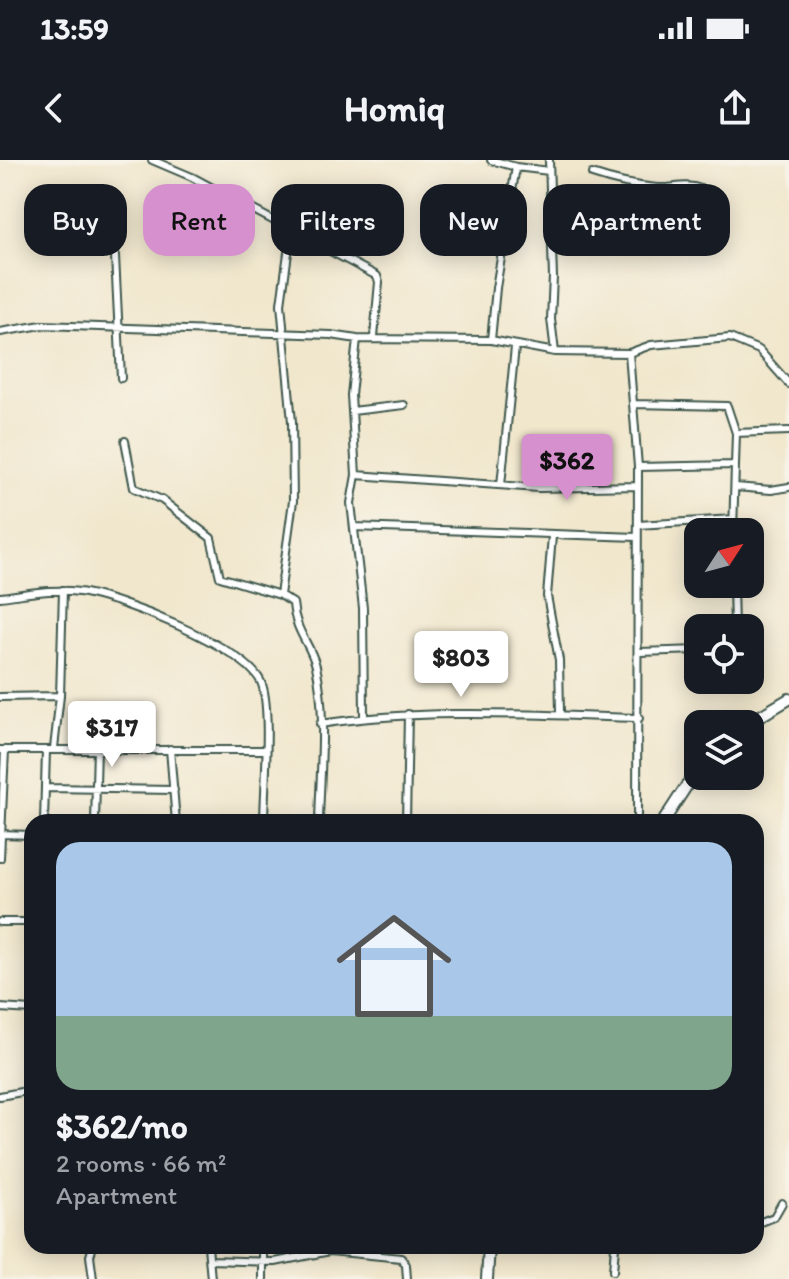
<!DOCTYPE html>
<html lang="en">
<head>
<meta charset="utf-8">
<style>
	body { margin:0; font-family:Itim,sans-serif; background:#20242c; color:#f1f3f6; height:100vh; display:flex; flex-direction:column; font-size:30px; white-space:nowrap }
	* { box-sizing:border-box; margin:0 }
	p { font-size:26px; color:#9ea1a6 }
	.icon { flex:none; width:44px; height:44px; fill:none; stroke:currentColor; stroke-width:2; stroke-linecap:round; stroke-linejoin:round }
	.map { position:relative; flex:1; overflow:hidden }
	.panel { position:absolute; left:24px; top:654px; width:740px; height:440px; display:flex; flex-direction:column; background:#171b24; border-radius:24px; box-shadow:0 4px 20px #0003 }
	.panel>* { flex:none }
	.guide { position:absolute; left:24px; top:24px; width:742px; height:72px; display:flex; gap:16px }
	.needle { width:52px; rotate:54deg }
	.controls { position:absolute; left:684px; top:358px; display:grid; gap:16px }
	.controls a { display:grid; place-items:center; width:80px; height:80px; border-radius:16px; background:#171b24; box-shadow:0 4px 20px #0003; font-size:40px }
	.price { position:absolute; translate:-50% -68px; padding:0 18px; border-radius:8px; background:#fff; color:#222; font-size:26px; line-height:52px; filter:drop-shadow(0 2px 4px #0008) }
	.price::after { content:''; position:absolute; left:50%; top:48px; width:24px; height:18px; margin-left:-12px; background:inherit; clip-path:polygon(0 0,100% 0,50% 100%) }
	.price.selected { background:#d690ce; color:#111 }
	ul { padding:0; list-style:none }
	li { display:grid; align-content:center; gap:16px; height:424px; padding:0 32px }
	li+li { border-top:2px solid #363941 }
	li span { display:grid; place-items:center; height:248px; border-radius:24px; color:#555 }
	li>.icon { margin-inline-start:auto }
	span .icon { width:144px; height:144px; fill:#fffc; stroke-width:1 }
	li b { font-size:34px }
	.tag { padding:0 28px; border-radius:24px; background:#171b24; box-shadow:0 4px 20px #0003; font-size:28px; line-height:72px }
	.tag.selected { background:#d690ce; color:#111 }
	.status { display:flex; justify-content:space-between; align-items:center; height:56px; padding:0 40px; background:#171b24; direction:ltr }
	.status svg { height:22px; fill:currentColor }
	header { display:flex; justify-content:space-between; align-items:center; height:104px; padding:0 32px; background:#171b24; font-size:36px; font-weight:700 }
	.map>svg:first-child { display:block }
</style>
</head>
<body>
<div class="status"><b>13:59</b><svg viewBox="0 0 49 12"><path d="M0 12V9h3v3zM5 12V6h3v6zM10 12V3h3v9zM15 12V0h3v12zM26 1h20v11H26zM47 4h2v5h-2z"/></svg></div>
<header><svg class="icon" aria-label="back" viewBox="0 0 24 24"><path d="M15 5l-7 7 7 7"/></svg>Homiq<svg class="icon" aria-label="share" viewBox="0 0 24 24"><path d="M12 15V3M7 8l5-5 5 5M5 13v7h14v-7"/></svg></header>
<div class="map">
<svg width="789" height="1119" viewBox="0 0 789 1119">
	<rect width="100%" height="100%" fill="#f7f3e8"/>
	<filter id="ink" filterUnits="userSpaceOnUse"><feTurbulence type="fractalNoise" baseFrequency=".0125" numOctaves="2"/><feDisplacementMap in="SourceGraphic" scale="16" xChannelSelector="R" yChannelSelector="G"/><feConvolveMatrix kernelMatrix="1 2 1 2 8 2 1 2 1" color-interpolation-filters="sRGB"/></filter>
	<filter id="wash" filterUnits="userSpaceOnUse"><feTurbulence type="fractalNoise" baseFrequency=".006" numOctaves="4" result="noise"/><feDisplacementMap in="SourceGraphic" scale="32" xChannelSelector="R" yChannelSelector="G"/><feGaussianBlur stdDeviation="1.8" result="paint"/><feColorMatrix in="noise" values="0 0 0 0 0 0 0 0 0 0 0 0 0 0 0 0 0 1.4 0 .05"/><feComposite in="paint" operator="in"/></filter>
	<g filter="url(#wash)">
		<rect width="100%" height="100%" fill="#f1e7cd"/>
	</g>
	<g filter="url(#ink)">
		<g fill="none" stroke-linecap="round" stroke-linejoin="round">
			<defs>
				<path id="minor" d="M152,0L192,17L377,116L379,122L374,177
					M491,0L516,7L496,128L491,180
					M549,0L553,117L551,159L555,192
					M516,7L549,11
					M592,14C613,21 634,26 657,28C674,29 683,23 701,29
					M115,96L121,218
					M0,172L42,165L331,175L357,179L491,180L555,192L629,193L651,185L730,178L759,190L789,224
					M357,179L351,235L356,315L351,343L363,448L364,557
					M629,193L638,307L637,662
					M634,244L727,246L736,273L733,372
					M352,251L404,245
					M736,273L789,271
					M125,281L134,328L162,340L211,378L220,417L280,435L293,443C295,472 310,483 316,506C327,556 320,612 319,662
					M638,307L735,305
					M356,315L539,328L638,326
					M501,325L515,187
					M736,327L771,330L789,327
					M638,365L733,359
					M354,367L637,377
					M552,376L547,436L559,500L560,553
					M733,424L734,468
					M280,435L293,341L292,262L281,144L291,71
					M0,437C26,434 53,428 79,432C118,437 245,487 261,522C272,545 264,632 264,662
					M640,492L698,490
					M0,537L60,536
					M320,564C426,548 532,555 639,558
					M54,588L60,536L63,430
					M170,589L176,662
					M0,590H264
					M47,628L174,630
					M44,662L46,590
					M95,662L97,588
					M406,662L408,554
					M0,674L32,675
					M0,698L5,590
					M0,762H32
					M0,848L32,850
					M0,936L32,930
					M756,1064L774,1057L782,1043
					M93,1086L90,1096L93,1119
					M208,1086L211,1119
					M263,1086V1119
					M211,1100L275,1102L330,1091L401,1098L406,1105L407,1119
					M613,1111L615,1086"/>
				<path id="trunk" d="M747,564L789,539
					M663,662L698,608
					M487,1119L489,1086"/>
			</defs>
			<use href="#minor" stroke="#3e564b" stroke-width="10"/>
			<use href="#trunk" stroke="#3e564b" stroke-width="14"/>
			<use href="#minor" stroke="#fff" stroke-width="6"/>
			<use href="#trunk" stroke="#fff" stroke-width="10"/>
		</g>
	</g>
</svg>
<div class="controls">
<a><svg class="needle" viewBox="-14 -14 28 28"><path d="M0-13l5 13h-10z" fill="#e53935"/><path d="M0 13l5-13h-10z" fill="#9ea1a6"/></svg></a>
<a><svg class="icon" aria-label="locate" viewBox="0 0 24 24"><circle cx="12" cy="12" r="6"/><path d="M12 2v4M12 18v4M2 12h4M18 12h4"/></svg></a>
<a><svg class="icon" aria-label="layers" viewBox="0 0 24 24"><path d="M12 4l9 5-9 5-9-5zM3 14l9 5 9-5"/></svg></a>
</div>
<b class="price selected" style="left:567px;top:342px">$362</b>
<b class="price" style="left:461px;top:539px">$803</b>
<b class="price" style="left:112px;top:609px">$317</b>
<div class="guide">
<a class="tag">Buy</a>
<a class="tag selected">Rent</a>
<a class="tag">Filters</a>
<a class="tag">New</a>
<a class="tag">Apartment</a>
</div>
<section class="panel">
<ul>
<li><span style="background:linear-gradient(#a9c7e8 70%,#7fa58c 0)"><svg class="icon" aria-label="home" viewBox="0 0 24 24"><path d="M3 11l9-7 9 7M6 9v11h12V9"/></svg></span><div><b>$362/mo</b><p>2 rooms · 66 m²</p><p>Apartment</p></div></li>
</ul>
</section>
</div>
</body>
</html>
